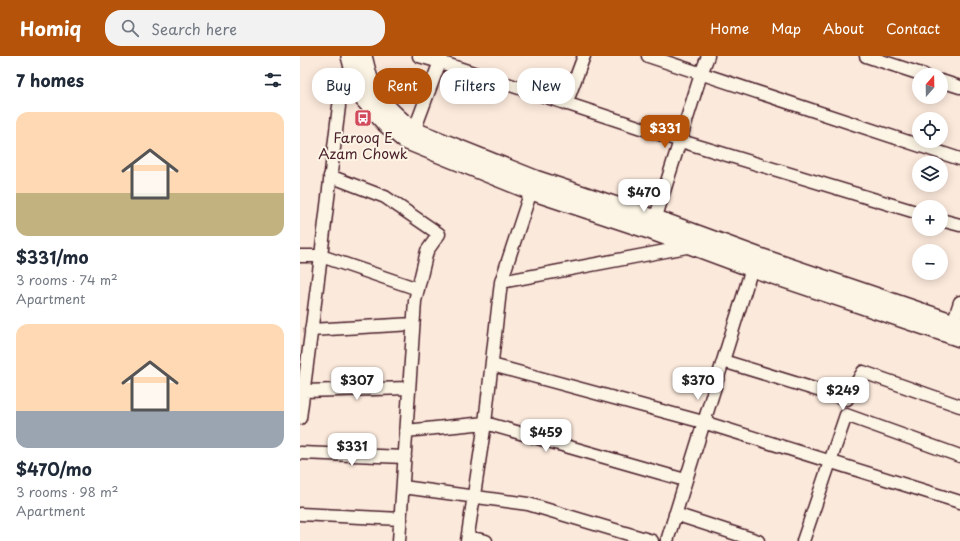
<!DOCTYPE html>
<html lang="en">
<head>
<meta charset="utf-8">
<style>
	body { margin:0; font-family:"Playpen Sans",sans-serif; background:#f2f2f3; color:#1f2937; height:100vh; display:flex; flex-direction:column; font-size:15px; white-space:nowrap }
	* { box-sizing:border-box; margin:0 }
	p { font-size:13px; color:#747a83 }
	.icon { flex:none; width:22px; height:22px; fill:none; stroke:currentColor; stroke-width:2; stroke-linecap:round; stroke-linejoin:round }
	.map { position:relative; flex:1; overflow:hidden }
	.details { display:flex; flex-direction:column; background:#fff; width:300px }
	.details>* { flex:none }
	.top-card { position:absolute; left:12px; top:12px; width:380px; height:36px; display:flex; gap:8px }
	.needle { width:26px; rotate:20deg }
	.fabs { position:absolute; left:612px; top:12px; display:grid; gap:8px }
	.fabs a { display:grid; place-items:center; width:36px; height:36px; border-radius:50%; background:#fff; box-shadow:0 2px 10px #0003; font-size:20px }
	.price { position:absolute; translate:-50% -34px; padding:0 9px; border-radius:8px; background:#fff; color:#222; font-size:13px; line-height:26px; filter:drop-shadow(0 1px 2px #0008) }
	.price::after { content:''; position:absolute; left:50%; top:24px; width:12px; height:9px; margin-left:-6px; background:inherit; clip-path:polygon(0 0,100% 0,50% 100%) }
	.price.selected { background:#b45309; color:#fff }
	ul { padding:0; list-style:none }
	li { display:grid; align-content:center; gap:8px; height:212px; padding:0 16px }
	li span { display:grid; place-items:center; height:124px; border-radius:12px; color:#555 }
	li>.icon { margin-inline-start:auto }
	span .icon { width:72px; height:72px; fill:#fffc; stroke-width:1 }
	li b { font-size:17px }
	h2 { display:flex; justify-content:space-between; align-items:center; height:48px; padding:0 16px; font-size:17px }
	.tag { padding:0 14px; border-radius:16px; background:#fff; box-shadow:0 2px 10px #0003; font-size:14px; line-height:36px }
	.tag.selected { background:#b45309; color:#fff }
	header { display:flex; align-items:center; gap:24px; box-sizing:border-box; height:56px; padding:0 20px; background:#b45309; color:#fff }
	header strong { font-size:19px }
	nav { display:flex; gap:22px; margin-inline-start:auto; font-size:14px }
	.search { width:280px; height:36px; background:#f2f2f3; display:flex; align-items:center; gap:10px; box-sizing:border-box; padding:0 14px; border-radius:16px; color:#747a83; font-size:15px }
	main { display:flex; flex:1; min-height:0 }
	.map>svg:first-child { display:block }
</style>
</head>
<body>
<header>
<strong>Homiq</strong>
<div class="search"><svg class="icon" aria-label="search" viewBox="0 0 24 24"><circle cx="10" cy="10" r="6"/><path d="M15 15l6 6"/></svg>Search here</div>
<nav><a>Home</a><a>Map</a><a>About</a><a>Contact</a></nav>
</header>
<main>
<section class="details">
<h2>7 homes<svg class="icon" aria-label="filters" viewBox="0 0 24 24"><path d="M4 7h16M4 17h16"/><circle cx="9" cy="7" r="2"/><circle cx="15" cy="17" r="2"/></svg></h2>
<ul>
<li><span style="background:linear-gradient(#ffd9b3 65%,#c2b280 0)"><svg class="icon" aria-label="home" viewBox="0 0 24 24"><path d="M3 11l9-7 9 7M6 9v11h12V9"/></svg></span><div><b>$331/mo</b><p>3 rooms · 74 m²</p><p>Apartment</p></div></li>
<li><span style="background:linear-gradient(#ffd9b3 70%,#9aa5b1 0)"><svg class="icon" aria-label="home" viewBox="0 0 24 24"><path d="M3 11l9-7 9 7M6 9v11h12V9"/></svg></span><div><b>$470/mo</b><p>3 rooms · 98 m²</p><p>Apartment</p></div></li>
</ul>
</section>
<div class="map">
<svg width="660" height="485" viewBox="0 0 660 485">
	<rect width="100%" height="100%" fill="#fbe9db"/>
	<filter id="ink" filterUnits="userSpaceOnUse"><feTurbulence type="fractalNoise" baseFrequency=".025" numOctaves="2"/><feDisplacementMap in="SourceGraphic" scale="8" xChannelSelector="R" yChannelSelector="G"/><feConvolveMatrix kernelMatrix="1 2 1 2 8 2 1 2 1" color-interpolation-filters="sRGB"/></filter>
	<g filter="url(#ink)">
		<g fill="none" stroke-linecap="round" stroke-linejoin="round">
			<defs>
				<path id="street" d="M119,0L140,6L381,85L619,157
					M348,0L660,103
					M566,0L624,19
					M641,25L660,31
					M266,48L284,0
					M39,50L21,200L118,233
					M114,75L142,0
					M30,120L85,141L139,178L127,195L115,245L99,485
					M641,164L660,169
					M353,170L401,18L408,0
					M0,200H21L0,362
					M201,226L392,190
					M653,267L660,246
					M11,274L113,268
					M423,305L547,343L563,316L660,350
					M192,309L403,366L660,446
					M4,335L109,332
					M106,375L185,367L385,424
					M0,397L105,401
					M103,431L228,448L352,485
					M0,458L101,463
					M375,458L458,485
					M168,481L186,485
					M167,485L185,367L201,226L231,135
					M367,485L423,305L452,212
					M503,485L546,359L660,400"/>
				<path id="secondary" d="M50,0L58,30L63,42L86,68L105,84L231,135L352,175L452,212L660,282
					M63,0C66,11 68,23 73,33C80,46 100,64 112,74L235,123L356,163L457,200L660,269"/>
			</defs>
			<use href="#street" stroke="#4a1f2b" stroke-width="15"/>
			<use href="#secondary" stroke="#4a1f2b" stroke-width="20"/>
			<use href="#street" stroke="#fcf5e5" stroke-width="12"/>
			<use href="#secondary" stroke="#fcf5e5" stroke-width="17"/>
		</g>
	</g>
	<defs>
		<symbol id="bus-square" viewBox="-11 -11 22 22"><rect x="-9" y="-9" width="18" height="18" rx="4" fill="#d1495b" stroke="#fcf5e5"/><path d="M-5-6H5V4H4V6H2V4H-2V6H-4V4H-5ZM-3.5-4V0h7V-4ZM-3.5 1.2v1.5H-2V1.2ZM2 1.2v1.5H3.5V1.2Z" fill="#fff"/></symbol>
	</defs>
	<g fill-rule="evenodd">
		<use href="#bus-square" x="53" y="52" width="20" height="20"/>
	</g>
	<g text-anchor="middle" stroke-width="4" stroke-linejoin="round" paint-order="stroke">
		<g font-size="14" fill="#4a1f2b" stroke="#fcf5e5">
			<text x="63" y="87">Farooq E<tspan x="63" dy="16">Azam Chowk</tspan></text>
		</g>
	</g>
</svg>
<div class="fabs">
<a><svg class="needle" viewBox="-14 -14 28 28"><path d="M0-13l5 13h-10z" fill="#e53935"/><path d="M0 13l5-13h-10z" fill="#747a83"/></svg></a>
<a><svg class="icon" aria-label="locate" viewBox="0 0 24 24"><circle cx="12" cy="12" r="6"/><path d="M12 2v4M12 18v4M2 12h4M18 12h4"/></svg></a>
<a><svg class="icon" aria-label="layers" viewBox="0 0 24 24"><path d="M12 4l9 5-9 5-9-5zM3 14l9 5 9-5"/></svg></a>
<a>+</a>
<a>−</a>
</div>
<b class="price selected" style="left:365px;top:93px">$331</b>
<b class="price" style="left:344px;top:157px">$470</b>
<b class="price" style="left:57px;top:345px">$307</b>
<b class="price" style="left:398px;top:345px">$370</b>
<b class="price" style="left:543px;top:355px">$249</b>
<b class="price" style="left:246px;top:397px">$459</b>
<b class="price" style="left:52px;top:411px">$331</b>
<div class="top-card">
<a class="tag">Buy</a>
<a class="tag selected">Rent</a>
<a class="tag">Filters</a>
<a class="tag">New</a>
</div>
</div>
</main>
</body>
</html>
